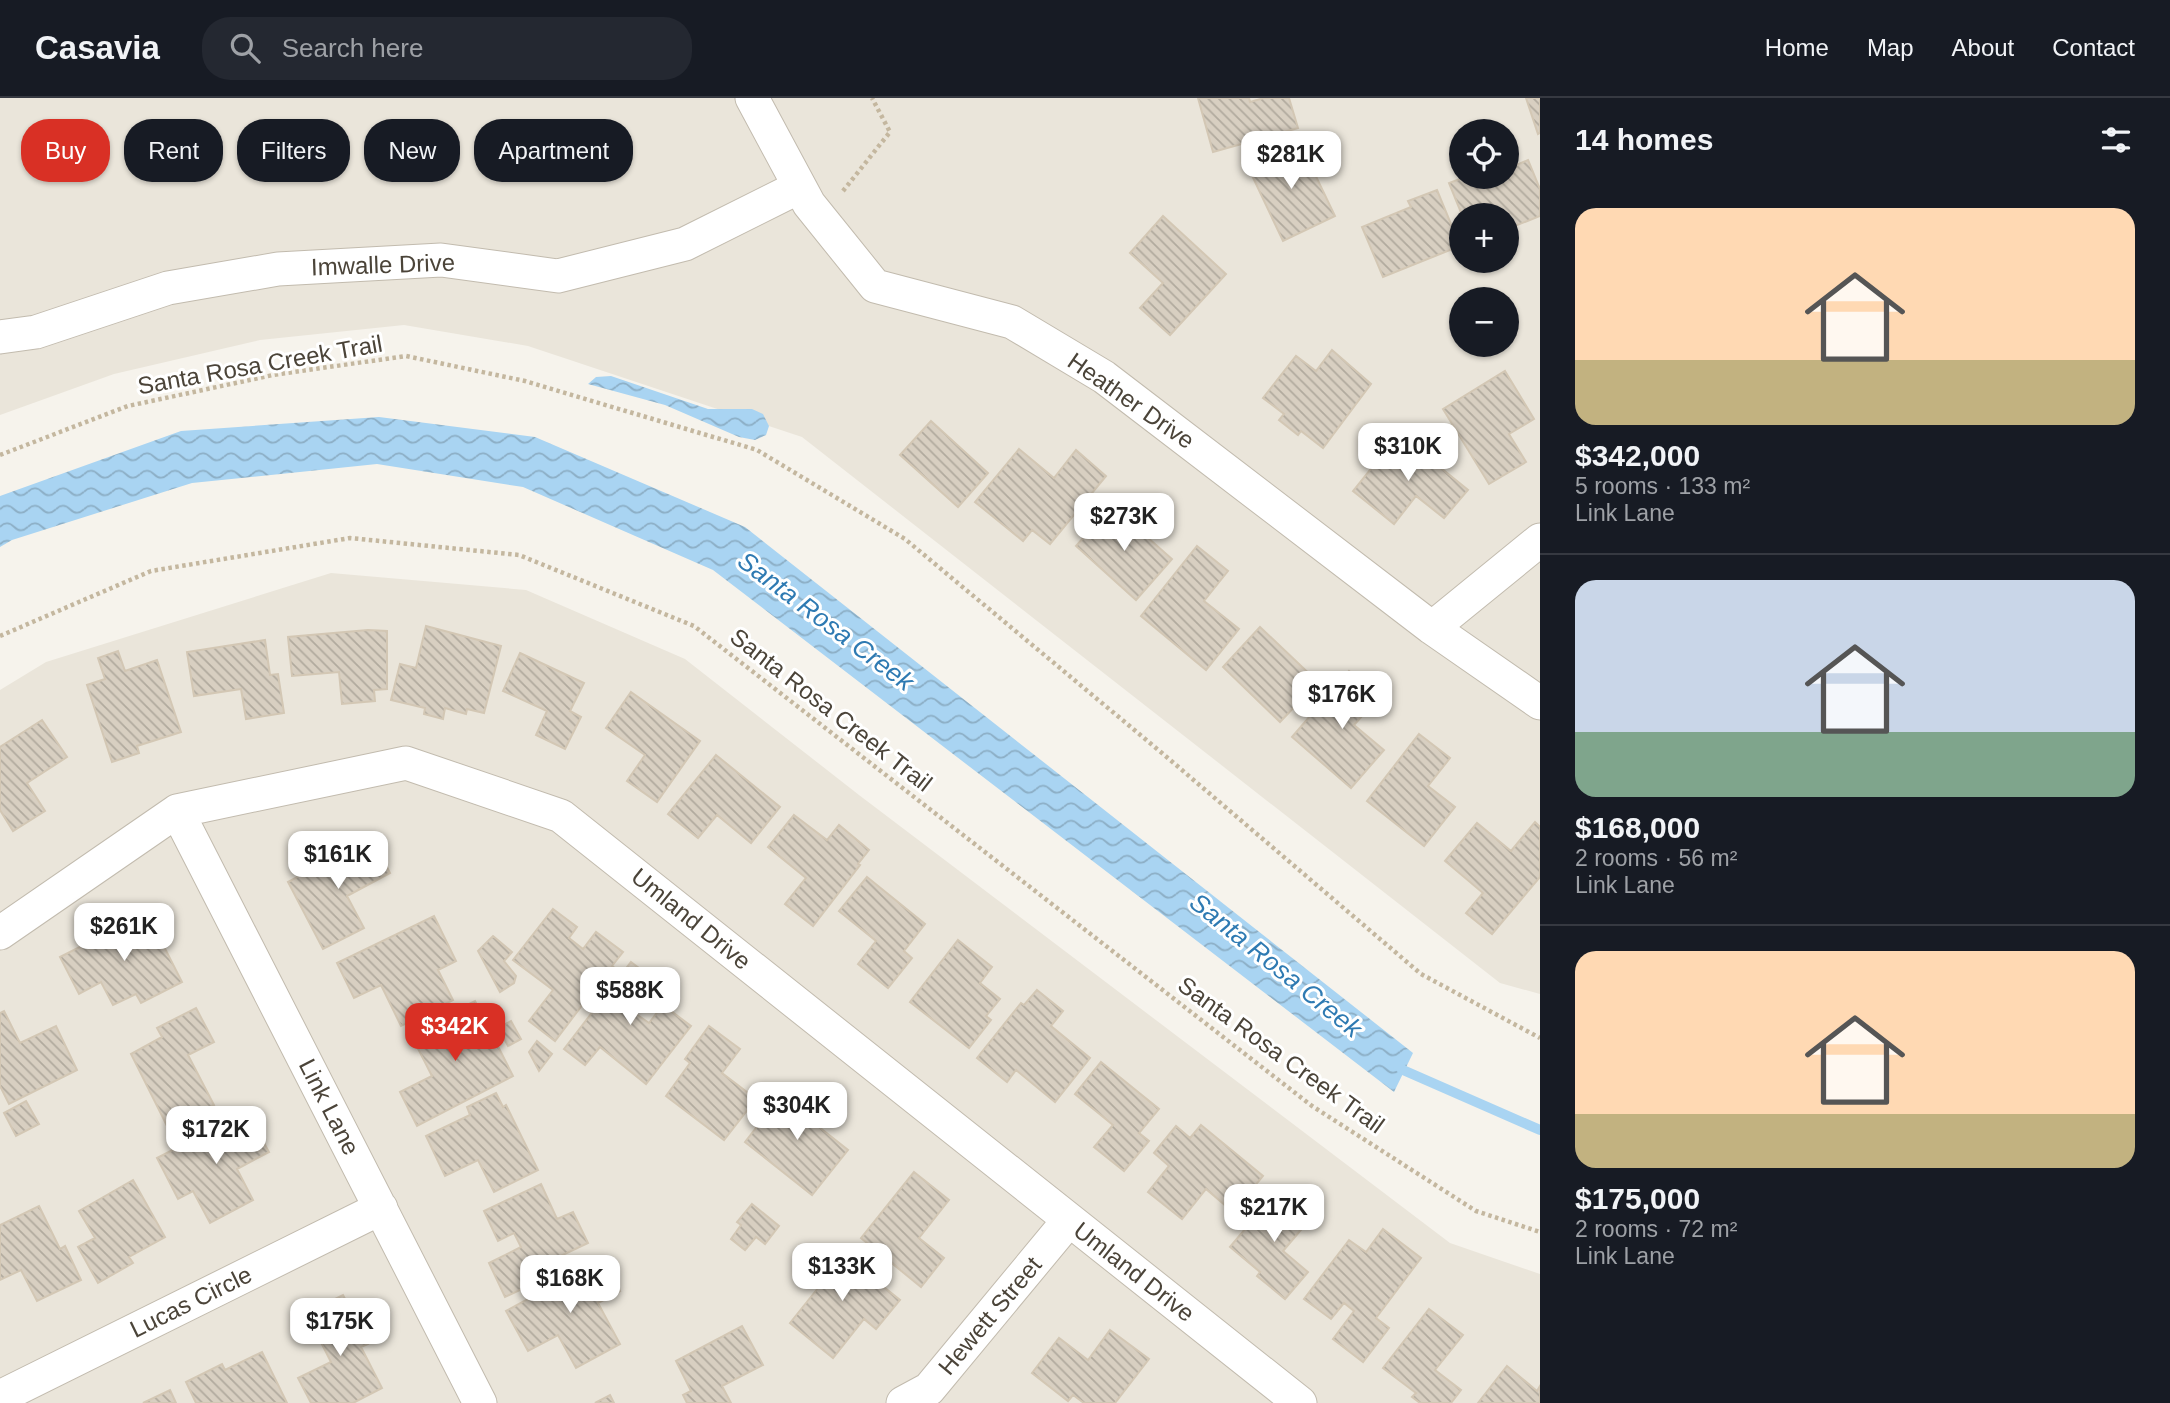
<!DOCTYPE html>
<html lang="en">
<head>
<meta charset="utf-8">
<style>
	body { margin:0; font-family:Arial,sans-serif; background:#242831; color:#f1f3f6; height:100vh; display:flex; flex-direction:column; font-size:26px; white-space:nowrap }
	* { box-sizing:border-box; margin:0 }
	p { font-size:23px; color:#9ea1a6 }
	.icon { flex:none; width:38px; height:38px; fill:none; stroke:currentColor; stroke-width:2; stroke-linecap:round; stroke-linejoin:round }
	.map { position:relative; flex:1; overflow:hidden }
	.drawer { display:flex; flex-direction:column; background:#171b24; width:630px }
	.drawer>* { flex:none }
	.guide { position:absolute; left:21px; top:21px; width:665px; height:63px; display:flex; gap:14px }
	.tools { position:absolute; left:1449px; top:21px; display:grid; gap:14px }
	.tools a { display:grid; place-items:center; width:70px; height:70px; border-radius:50%; background:#171b24; box-shadow:0 2px 5px #0004; font-size:35px }
	.price { position:absolute; translate:-50% -60px; padding:0 16px; border-radius:14px; background:#fff; color:#222; font-size:23px; line-height:46px; filter:drop-shadow(0 2px 4px #0008) }
	.price::after { content:''; position:absolute; left:50%; top:42px; width:21px; height:16px; margin-left:-10px; background:inherit; clip-path:polygon(0 0,100% 0,50% 100%) }
	.price.selected { background:#d93025; color:#fff }
	ul { padding:0; list-style:none }
	li { display:grid; align-content:center; gap:14px; height:371px; padding:0 35px }
	li+li { border-top:2px solid #363941 }
	li span { display:grid; place-items:center; height:217px; border-radius:21px; color:#555 }
	li>.icon { margin-inline-start:auto }
	span .icon { width:126px; height:126px; fill:#fffc; stroke-width:1 }
	li b { font-size:30px }
	h2 { display:flex; justify-content:space-between; align-items:center; height:84px; padding:0 35px; font-size:30px }
	.pill { padding:0 24px; border-radius:28px; background:#171b24; box-shadow:0 2px 5px #0004; font-size:24px; line-height:63px }
	.pill.selected { background:#d93025; color:#fff }
	header { display:flex; align-items:center; gap:42px; box-sizing:border-box; height:98px; padding:0 35px; background:#171b24; border-bottom:2px solid #363941 }
	header strong { font-size:33px }
	nav { display:flex; gap:38px; margin-inline-start:auto; font-size:24px }
	.search { width:490px; height:63px; background:#242831; display:flex; align-items:center; gap:18px; box-sizing:border-box; padding:0 24px; border-radius:28px; color:#9ea1a6; font-size:26px }
	main { display:flex; flex:1; min-height:0 }
	.map>svg:first-child { display:block }
</style>
</head>
<body>
<header>
<strong>Casavia</strong>
<div class="search"><svg class="icon" aria-label="search" viewBox="0 0 24 24"><circle cx="10" cy="10" r="6"/><path d="M15 15l6 6"/></svg>Search here</div>
<nav><a>Home</a><a>Map</a><a>About</a><a>Contact</a></nav>
</header>
<main>
<div class="map">
<svg width="1540" height="1305" viewBox="0 0 1540 1305">
	<defs>
		<pattern id="water-waves" width="16" height="10" patternUnits="userSpaceOnUse" patternTransform="scale(1.75)"><rect width="16" height="10" fill="#a9d4f2"/><path d="M0 5q4-4 8 0t8 0" fill="none" stroke="#8caec5"/></pattern>
		<pattern id="building-back-hatch" width="6" height="6" patternUnits="userSpaceOnUse" patternTransform="scale(1.75)"><rect width="6" height="6" fill="#d8cfc1"/><path d="M-1 5l2 2M0 0l6 6M5-1l2 2" fill="none" stroke="#b1aa9e"/></pattern>
	</defs>
	<rect width="100%" height="100%" fill="#f6f3ec"/>
	<path fill="#eae5da" fill-rule="evenodd" d="M0,0H1540V896L1500,885L802,339L528,248L404,227L260,242L114,276L0,317ZM1461,33H1507V79H1461ZM1461,117H1507V163H1461ZM1461,201H1507V247H1461Z
		M331,475L526,492L685,561L859,697L1450,1145L1540,1176V1305H0V592L46,564Z"/>
	<path fill="url(#water-waves)" d="M611,278L708,311H752L763,316L769,328L766,337L755,342L739,339L665,307L588,286L596,279Z
		M379,319L535,339L745,429L1413,955L1394,994L713,472L523,389L377,366L192,385L12,442L0,449V398L181,333Z"/>
	<g fill="none" stroke-linecap="round" stroke-linejoin="round">
		<path stroke="#a9d4f2" stroke-width="10" d="M1395,965L1403,972L1540,1032"/>
	</g>
	<path fill="url(#building-back-hatch)" stroke="#d3c7b4" stroke-width="2" d="M1198,0H1249L1250,4L1264,0H1289L1298,30L1213,54Z
		M1526,0H1540V35L1538,36Z
		M1299,43L1335,118L1283,143L1247,67Z
		M1528,62L1540,91V118L1507,131V117H1462L1449,85L1465,79H1507V71Z
		M1437,92L1460,148L1383,179L1362,129L1411,109L1408,103Z
		M1163,118L1226,176L1170,237L1140,210L1163,185L1130,155Z
		M1332,252L1371,286L1323,350L1301,333L1298,337L1279,322L1284,316L1263,300L1296,258L1316,273Z
		M1505,273L1534,321L1509,336L1526,364L1489,386L1443,311Z
		M931,323L988,375L958,409L900,357Z
		M1399,336L1468,392L1444,420L1416,398L1394,426L1353,393Z
		M1019,351L1054,380L1076,352L1106,378L1050,446L1032,432L1023,443L975,404Z
		M1112,408L1172,461L1136,502L1076,448Z
		M1197,448L1228,473L1204,503L1239,531L1206,572L1141,518Z
		M426,528L501,548L484,615L467,611L466,616L445,610L443,621L424,616L425,610L391,602L400,566L416,570Z
		M1260,529L1318,584L1280,624L1223,569Z
		M368,532L387,533V591L374,592L375,603L342,606L339,574L292,578L288,539Z
		M265,542L270,577L278,576L284,615L246,621L241,591L194,598L187,554Z
		M118,553L125,573L157,562L181,634L137,648L139,655L112,664L87,587L105,581L98,560Z
		M520,555L584,585L570,613L581,619L565,651L536,637L547,613L503,593Z
		M1349,573L1379,599L1354,627L1384,652L1351,690L1292,639Z
		M631,594L700,643L657,704L627,683L645,657L606,630Z
		M42,622L67,659L27,685L45,713L13,733L0,712V649Z
		M1419,636L1450,660L1428,688L1455,709L1424,748L1367,703Z
		M716,657L780,709L751,745L717,717L698,740L668,716Z
		M794,717L827,742L839,727L869,752L858,766L860,767L813,828L785,806L806,780L768,749Z
		M1535,724L1540,729V779L1492,836L1466,815L1483,795L1445,763L1477,725L1511,753Z
		M372,739L390,775L347,798L364,830L323,851L288,784Z
		M867,779L925,826L904,853L912,860L888,890L858,866L876,843L839,813Z
		M553,811L577,829L569,840L583,851L596,834L623,854L612,868L616,871L605,884L602,881L555,943L529,923L553,892L513,862Z
		M147,815L182,884L141,905L136,896L113,907L101,884L79,896L60,859Z
		M434,818L456,863L438,872L453,902L401,928L381,887L354,900L337,865Z
		M493,838L512,854L504,863L516,878L514,885L500,894L478,853Z
		M958,842L992,869L980,885L1000,901L986,918L991,922L969,950L910,904Z
		M631,864L660,886L636,916L649,925L663,907L691,928L646,986L600,949L585,967L564,951Z
		M1037,892L1063,913L1051,928L1090,960L1055,1004L1016,972L1007,984L977,960L1021,905L1024,907Z
		M475,903L513,978L417,1028L400,994L432,978L410,935Z
		M196,910L214,944L188,957L214,1007L168,1030L131,956L162,939L157,930Z
		M4,913L20,945L56,928L77,972L9,1006L0,988V915Z
		M511,923L521,941L508,948L498,930Z
		M709,928L740,951L722,975L756,1001L724,1042L666,998L690,965L685,961Z
		M537,943L552,956L539,973L529,954Z
		M1101,964L1159,1011L1139,1035L1149,1043L1124,1073L1094,1049L1113,1027L1075,996Z
		M788,989L821,1015L814,1025L848,1052L812,1097L745,1044Z
		M496,995L503,1009L506,1007L538,1072L494,1094L478,1062L445,1078L426,1038L470,1017L467,1009Z
		M26,1003L39,1026L16,1038L4,1015Z
		M247,1014L269,1054L237,1071L253,1102L210,1125L193,1093L178,1101L157,1060Z
		M1201,1027L1263,1078L1233,1114L1206,1091L1182,1121L1148,1094L1169,1068L1154,1055L1176,1028L1190,1040Z
		M914,1074L949,1102L919,1140L944,1160L921,1189L861,1140Z
		M133,1082L165,1139L129,1159L133,1165L98,1185L78,1149L95,1140L79,1113Z
		M541,1086L557,1121L573,1114L588,1145L537,1169L543,1181L505,1199L489,1165L521,1149L514,1135L498,1143L484,1113Z
		M1278,1092L1311,1120L1283,1153L1308,1174L1285,1201L1257,1178L1260,1174L1230,1149Z
		M752,1106L779,1128L765,1146L756,1139L745,1152L731,1141L741,1127L737,1124Z
		M39,1108L60,1151L65,1148L81,1182L37,1203L21,1172L0,1182V1127Z
		M1383,1131L1421,1160L1376,1220L1389,1230L1363,1264L1333,1241L1354,1213L1344,1205L1331,1221L1304,1201L1349,1142L1366,1154Z
		M831,1147L900,1202L876,1231L864,1221L833,1260L790,1225L822,1185L809,1174Z
		M604,1164L620,1193L598,1205L620,1246L576,1270L558,1237L528,1253L506,1213L581,1172L583,1175Z
		M343,1197L368,1246L361,1249L382,1290L353,1305H311L298,1280L331,1264L306,1215Z
		M1429,1211L1463,1237L1435,1272L1461,1292L1451,1305H1420L1412,1299L1416,1295L1383,1270Z
		M742,1228L763,1267L722,1288L731,1305H687L683,1297L691,1293L676,1263Z
		M1110,1232L1149,1261L1115,1305H1084L1073,1297L1068,1303L1032,1275L1059,1240L1088,1262Z
		M262,1254L287,1305H196L186,1284L222,1266L225,1272Z
		M1507,1268L1537,1293L1540,1288V1305H1478Z
		M170,1292L176,1305H143Z
		M610,1297L614,1305H595Z"/>
	<g fill="none" stroke-linecap="round" stroke-linejoin="round">
		<defs>
			<path id="minor" d="M752,0L809,106L875,188L1012,224L1104,279L1432,530L1540,605
				M0,239L36,234L168,190L278,171L441,162L558,178L685,146L799,89
				M1432,530L1540,442
				M177,713L480,1305
				M0,835L177,713L406,665L561,718L1300,1305
				M0,1299L381,1110
				M903,1305L929,1291L1069,1122"/>
		</defs>
		<use href="#minor" stroke="#c2bbae" stroke-width="35"/>
		<path stroke="#c4b79f" stroke-width="4.5" stroke-dasharray="3.5 3.5" stroke-linecap="butt" d="M843,93L890,34L872,0
			M0,357L128,308L273,277L406,258L525,283L757,352L905,441L1162,655L1421,876L1540,940
			M0,538L151,473L350,440L519,457L694,528L1312,1008L1476,1113L1540,1134"/>
		<use href="#minor" stroke="#fff" stroke-width="33"/>
	</g>
	<g text-anchor="middle" stroke-width="6" stroke-linejoin="round" paint-order="stroke">
		<g font-size="24" fill="#4b4439" stroke="#fff">
			<text transform="translate(383 167) rotate(-2)" y="8">Imwalle Drive</text>
			<text transform="translate(260 267) rotate(-10)" y="8">Santa Rosa Creek Trail</text>
			<text transform="translate(1131 303) rotate(35)" y="8">Heather Drive</text>
			<text transform="translate(831 612) rotate(38)" y="8">Santa Rosa Creek Trail</text>
			<text transform="translate(691 821) rotate(39)" y="8">Umland Drive</text>
			<text transform="translate(1281 957) rotate(36)" y="8">Santa Rosa Creek Trail</text>
			<text transform="translate(329 1009) rotate(63)" y="8">Link Lane</text>
			<text transform="translate(1134 1174) rotate(38)" y="8">Umland Drive</text>
			<text transform="translate(191 1204) rotate(-26)" y="8">Lucas Circle</text>
			<text transform="translate(990 1218) rotate(-50)" y="8">Hewett Street</text>
		</g>
		<g font-size="26" font-style="italic" fill="#2e7ab2" stroke="#fff">
			<text transform="translate(826 523) rotate(37)" y="9">Santa Rosa Creek</text>
			<text transform="translate(1276 867) rotate(39)" y="9">Santa Rosa Creek</text>
		</g>
	</g>
</svg>
<div class="tools">
<a><svg class="icon" aria-label="locate" viewBox="0 0 24 24"><circle cx="12" cy="12" r="6"/><path d="M12 2v4M12 18v4M2 12h4M18 12h4"/></svg></a>
<a>+</a>
<a>−</a>
</div>
<b class="price" style="left:1291px;top:93px">$281K</b>
<b class="price" style="left:1408px;top:385px">$310K</b>
<b class="price" style="left:1124px;top:455px">$273K</b>
<b class="price" style="left:1342px;top:633px">$176K</b>
<b class="price" style="left:338px;top:793px">$161K</b>
<b class="price" style="left:124px;top:865px">$261K</b>
<b class="price" style="left:630px;top:929px">$588K</b>
<b class="price selected" style="left:455px;top:965px">$342K</b>
<b class="price" style="left:797px;top:1044px">$304K</b>
<b class="price" style="left:216px;top:1068px">$172K</b>
<b class="price" style="left:1274px;top:1146px">$217K</b>
<b class="price" style="left:842px;top:1205px">$133K</b>
<b class="price" style="left:570px;top:1217px">$168K</b>
<b class="price" style="left:340px;top:1260px">$175K</b>
<div class="guide">
<a class="pill selected">Buy</a>
<a class="pill">Rent</a>
<a class="pill">Filters</a>
<a class="pill">New</a>
<a class="pill">Apartment</a>
</div>
</div>
<section class="drawer">
<h2>14 homes<svg class="icon" aria-label="filters" viewBox="0 0 24 24"><path d="M4 7h16M4 17h16"/><circle cx="9" cy="7" r="2"/><circle cx="15" cy="17" r="2"/></svg></h2>
<ul>
<li><span style="background:linear-gradient(#ffd9b3 70%,#c2b280 0)"><svg class="icon" aria-label="home" viewBox="0 0 24 24"><path d="M3 11l9-7 9 7M6 9v11h12V9"/></svg></span><div><b>$342,000</b><p>5 rooms · 133 m²</p><p>Link Lane</p></div></li>
<li><span style="background:linear-gradient(#c9d6e8 70%,#7fa58c 0)"><svg class="icon" aria-label="home" viewBox="0 0 24 24"><path d="M3 11l9-7 9 7M6 9v11h12V9"/></svg></span><div><b>$168,000</b><p>2 rooms · 56 m²</p><p>Link Lane</p></div></li>
<li><span style="background:linear-gradient(#ffd9b3 75%,#c2b280 0)"><svg class="icon" aria-label="home" viewBox="0 0 24 24"><path d="M3 11l9-7 9 7M6 9v11h12V9"/></svg></span><div><b>$175,000</b><p>2 rooms · 72 m²</p><p>Link Lane</p></div></li>
</ul>
</section>
</main>
</body>
</html>
